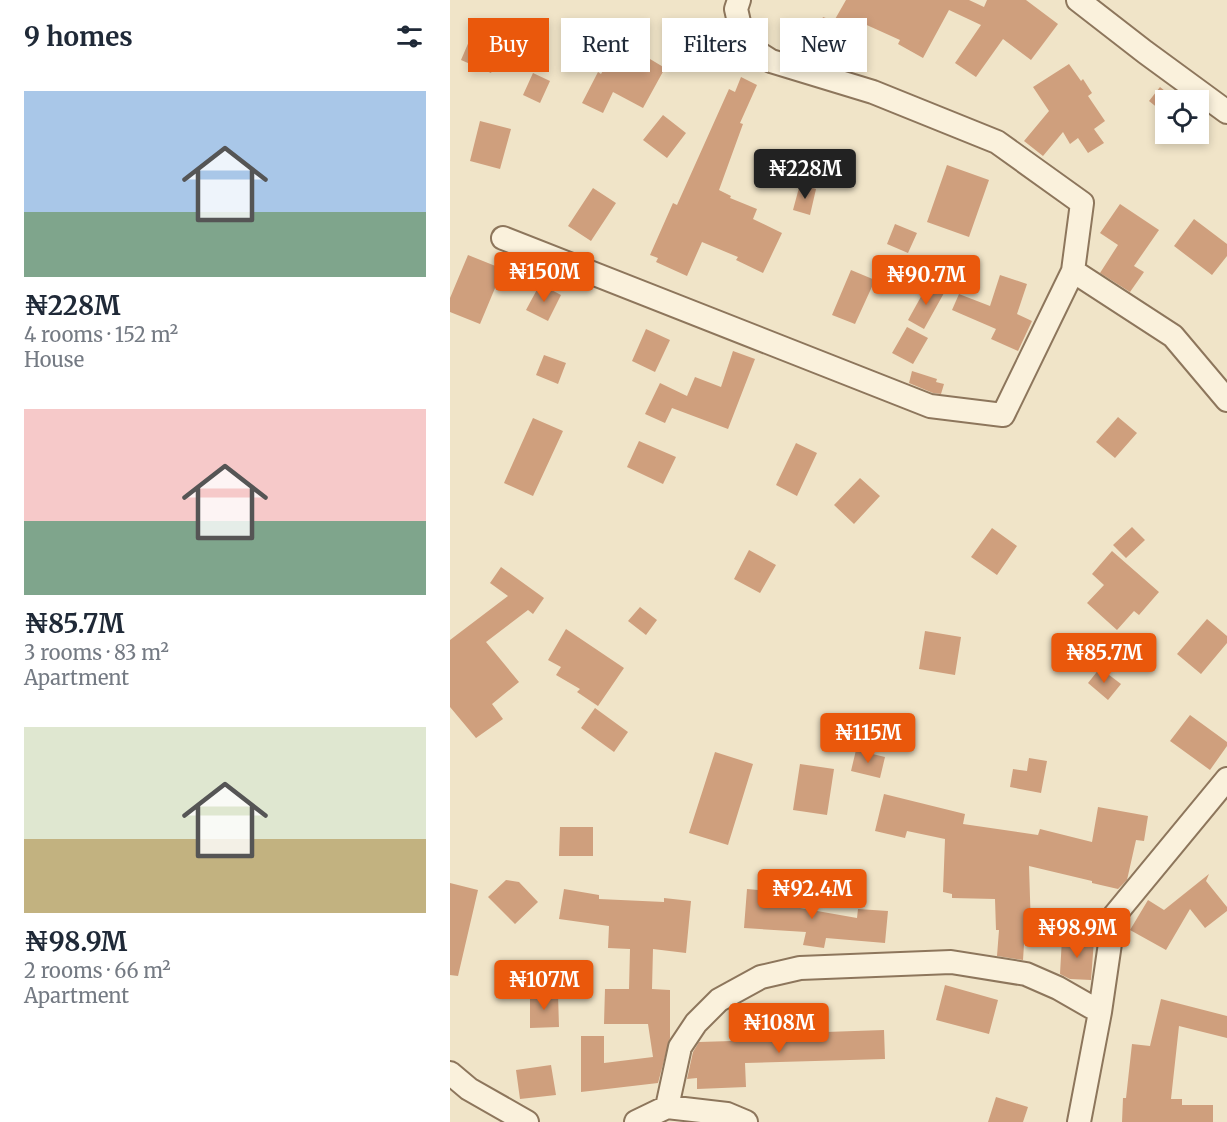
<!DOCTYPE html>
<html lang="en">
<head>
<meta charset="utf-8">
<style>
	body { margin:0; font-family:Merriweather,serif; background:#f6f6f7; color:#1f2937; height:100vh; display:flex; flex-direction:column; font-size:22px; white-space:nowrap }
	* { box-sizing:border-box; margin:0 }
	p { font-size:20px; color:#747a83 }
	.icon { flex:none; width:33px; height:33px; fill:none; stroke:currentColor; stroke-width:2; stroke-linecap:round; stroke-linejoin:round }
	.map { position:relative; flex:1; overflow:hidden }
	.drawer { display:flex; flex-direction:column; background:#fff; width:450px }
	.drawer>* { flex:none }
	.top-card { position:absolute; left:18px; top:18px; width:570px; height:54px; display:flex; gap:12px }
	.controls { position:absolute; left:705px; top:90px; display:grid; gap:12px }
	.controls a { display:grid; place-items:center; width:54px; height:54px; border-radius:0px; background:#fff; box-shadow:0 3px 9px #0003; font-size:30px }
	.price { position:absolute; translate:-50% -51px; padding:0 14px; border-radius:6px; background:#ea580c; color:#fff; font-size:20px; line-height:39px; filter:drop-shadow(0 2px 3px #0008) }
	.price::after { content:''; position:absolute; left:50%; top:36px; width:18px; height:14px; margin-left:-9px; background:inherit; clip-path:polygon(0 0,100% 0,50% 100%) }
	.price.current { background:#222; color:#fff }
	ul { padding:0; list-style:none }
	li { display:grid; align-content:center; gap:12px; height:318px; padding:0 24px }
	li span { display:grid; place-items:center; height:186px; border-radius:0px; color:#555 }
	li>.icon { margin-inline-start:auto }
	span .icon { width:108px; height:108px; fill:#fffc; stroke-width:1 }
	li b { font-size:26px }
	h2 { display:flex; justify-content:space-between; align-items:center; height:72px; padding:0 24px; font-size:26px }
	.pill { padding:0 21px; border-radius:0px; background:#fff; box-shadow:0 3px 9px #0003; font-size:21px; line-height:54px }
	.pill.current { background:#ea580c; color:#fff }
	main { display:flex; flex:1; min-height:0 }
	.map>svg:first-child { display:block }
</style>
</head>
<body>
<main>
<section class="drawer">
<h2>9 homes<svg class="icon" aria-label="filters" viewBox="0 0 24 24"><path d="M4 7h16M4 17h16"/><circle cx="9" cy="7" r="2"/><circle cx="15" cy="17" r="2"/></svg></h2>
<ul>
<li><span style="background:linear-gradient(#a9c7e8 65%,#7fa58c 0)"><svg class="icon" aria-label="home" viewBox="0 0 24 24"><path d="M3 11l9-7 9 7M6 9v11h12V9"/></svg></span><div><b>₦228M</b><p>4 rooms · 152 m²</p><p>House</p></div></li>
<li><span style="background:linear-gradient(#f6c9c9 60%,#7fa58c 0)"><svg class="icon" aria-label="home" viewBox="0 0 24 24"><path d="M3 11l9-7 9 7M6 9v11h12V9"/></svg></span><div><b>₦85.7M</b><p>3 rooms · 83 m²</p><p>Apartment</p></div></li>
<li><span style="background:linear-gradient(#dfe7d0 60%,#c2b280 0)"><svg class="icon" aria-label="home" viewBox="0 0 24 24"><path d="M3 11l9-7 9 7M6 9v11h12V9"/></svg></span><div><b>₦98.9M</b><p>2 rooms · 66 m²</p><p>Apartment</p></div></li>
</ul>
</section>
<div class="map">
<svg width="777" height="1122" viewBox="0 0 777 1122">
	<rect width="100%" height="100%" fill="#f0e4c8"/>
	<path fill="#cf9f7d" d="M396,0H519L534,7L537,0H576L608,24L581,60L553,39L526,77L505,63L531,25L499,10L473,58L448,44L450,40L410,22L395,58L361,45L373,17L384,21Z
		M26,25L56,38L41,73L11,60Z
		M170,41L215,68L193,108L163,92L153,113L132,103L148,72L151,74Z
		M619,64L631,81L633,79L642,93L638,96L655,121L644,129L654,143L638,153L628,138L620,144L613,132L593,156L574,141L599,111L583,87Z
		M83,73L100,81L90,103L73,95Z
		M291,77L307,85L290,123L293,124L269,190L281,196L280,198L307,209L303,219L332,233L313,273L286,260L288,257L252,242L237,276L206,262L208,258L200,255L223,203L227,205L279,89L285,92Z
		M710,87L725,99L723,100H716L714,113L699,101Z
		M213,115L236,133L217,158L193,140Z
		M30,121L61,129L50,169L20,161Z
		M497,165L539,180L519,237L477,222Z
		M350,184L366,189L360,215L343,210Z
		M143,188L166,203L141,241L118,226Z
		M670,204L709,230L684,266L694,272L680,292L650,273L668,245L650,233Z
		M744,219L777,244V256L762,275L724,246Z
		M445,224L467,233L458,253L437,244Z
		M18,255L53,269L30,324L0,312V298Z
		M401,270L425,280L405,324L382,315Z
		M550,275L577,284L567,314L582,321L568,351L541,339L546,329L502,310L509,294L540,306Z
		M90,284L111,295L98,321L76,310Z
		M478,284L494,293L474,329L458,320Z
		M457,327L478,338L463,364L442,353Z
		M196,329L220,340L205,372L182,361Z
		M283,351L305,359L278,429L222,408L215,423L195,414L210,383L237,396L245,377L271,387Z
		M94,355L116,363L108,384L86,375Z
		M462,371L487,379L486,382L494,384L491,394L483,393L459,383Z
		M668,417L687,433L665,458L646,442Z
		M83,418L113,431L83,496L54,483Z
		M189,441L226,457L213,484L177,467Z
		M346,443L367,453L347,496L326,485Z
		M410,478L430,496L404,524L384,505Z
		M682,527L695,540L676,558L663,545Z
		M542,528L567,546L547,575L521,557Z
		M299,550L326,565L310,593L284,579Z
		M662,551L709,592L689,615L684,611L667,630L637,603L654,585L642,574Z
		M51,567L94,598L83,614L78,610L36,642L69,682L42,704L53,719L26,738L0,707V640L58,596L40,583Z
		M190,607L207,620L196,635L178,621Z
		M757,619L777,636V643L751,674L727,654Z
		M116,629L174,668L148,706L127,692L130,689L106,675L111,667L98,660Z
		M475,631L511,637L505,675L469,669Z
		M650,668L671,684L658,700L638,683Z
		M145,708L178,732L164,752L131,728Z
		M740,715L777,742V746L760,770L720,741Z
		M406,750L435,757L430,778L401,771Z
		M265,752L303,764L278,845L239,833Z
		M579,758L597,761L591,793L560,787L563,769L577,771Z
		M350,764L384,769L377,815L343,810Z
		M434,794L515,814L513,824L588,835L590,829L642,842L648,807L698,816L694,841L686,840L677,880L668,889L642,883V881L579,866L581,929H575L573,960L547,956L549,930H546L545,899L502,898V894L493,892L495,839L457,831L455,838L425,831Z
		M110,827H143V856H109Z
		M759,874L756,881L777,907V911L755,928L740,909L716,950L680,930L698,900L714,910Z
		M56,880L69,882L88,902L65,924L38,897Z
		M0,883L28,890L8,976L0,975Z
		M114,889L149,895V899L214,902V898L241,901L236,953L203,949L202,989L220,990V1038L208,1083L131,1092V1036H154V1063L203,1057L198,1024H154L155,989H179L180,949L158,948L159,926L109,919Z
		M297,889L334,892L333,905L407,918L408,909L438,911L435,943L376,938L374,948L353,945L356,932L294,928Z
		M612,938L644,940L641,980L620,979L610,974Z
		M495,985L548,1000L539,1034L486,1020Z
		M80,994H108L109,1027L80,1028Z
		M711,999L777,1016V1038L729,1026L721,1099H732V1105H763V1122H672L673,1098H676L682,1044L700,1046Z
		M434,1030L435,1059L295,1063L296,1087L247,1089V1078L237,1079L243,1052L249,1042L317,1040V1034Z
		M101,1065L106,1095L70,1099L66,1070Z
		M546,1097L578,1107L573,1122H538Z"/>
	<g fill="none" stroke-linecap="round" stroke-linejoin="round">
		<defs>
			<path id="minor" d="M628,0L695,52L777,112
				M53,238L480,406L553,415L623,271L632,203L547,142L423,92L321,61L294,44L286,9L289,0
				M623,271L723,336L777,400
				M650,1012L664,916L777,779
				M0,1073L19,1089L77,1122
				M217,1107L230,1047L246,1023L269,1000L311,977L350,968L501,962L576,974L608,988L650,1012L629,1122
				M186,1122L217,1107L277,1114L296,1122"/>
		</defs>
		<use href="#minor" stroke="#8d765c" stroke-width="26"/>
		<use href="#minor" stroke="#faf1dc" stroke-width="22"/>
	</g>
</svg>
<div class="controls">
<a><svg class="icon" aria-label="locate" viewBox="0 0 24 24"><circle cx="12" cy="12" r="6"/><path d="M12 2v4M12 18v4M2 12h4M18 12h4"/></svg></a>
</div>
<b class="price current" style="left:355px;top:200px">₦228M</b>
<b class="price" style="left:94px;top:303px">₦150M</b>
<b class="price" style="left:476px;top:306px">₦90.7M</b>
<b class="price" style="left:654px;top:684px">₦85.7M</b>
<b class="price" style="left:418px;top:764px">₦115M</b>
<b class="price" style="left:362px;top:920px">₦92.4M</b>
<b class="price" style="left:627px;top:959px">₦98.9M</b>
<b class="price" style="left:94px;top:1011px">₦107M</b>
<b class="price" style="left:329px;top:1054px">₦108M</b>
<div class="top-card">
<a class="pill current">Buy</a>
<a class="pill">Rent</a>
<a class="pill">Filters</a>
<a class="pill">New</a>
</div>
</div>
</main>
</body>
</html>
